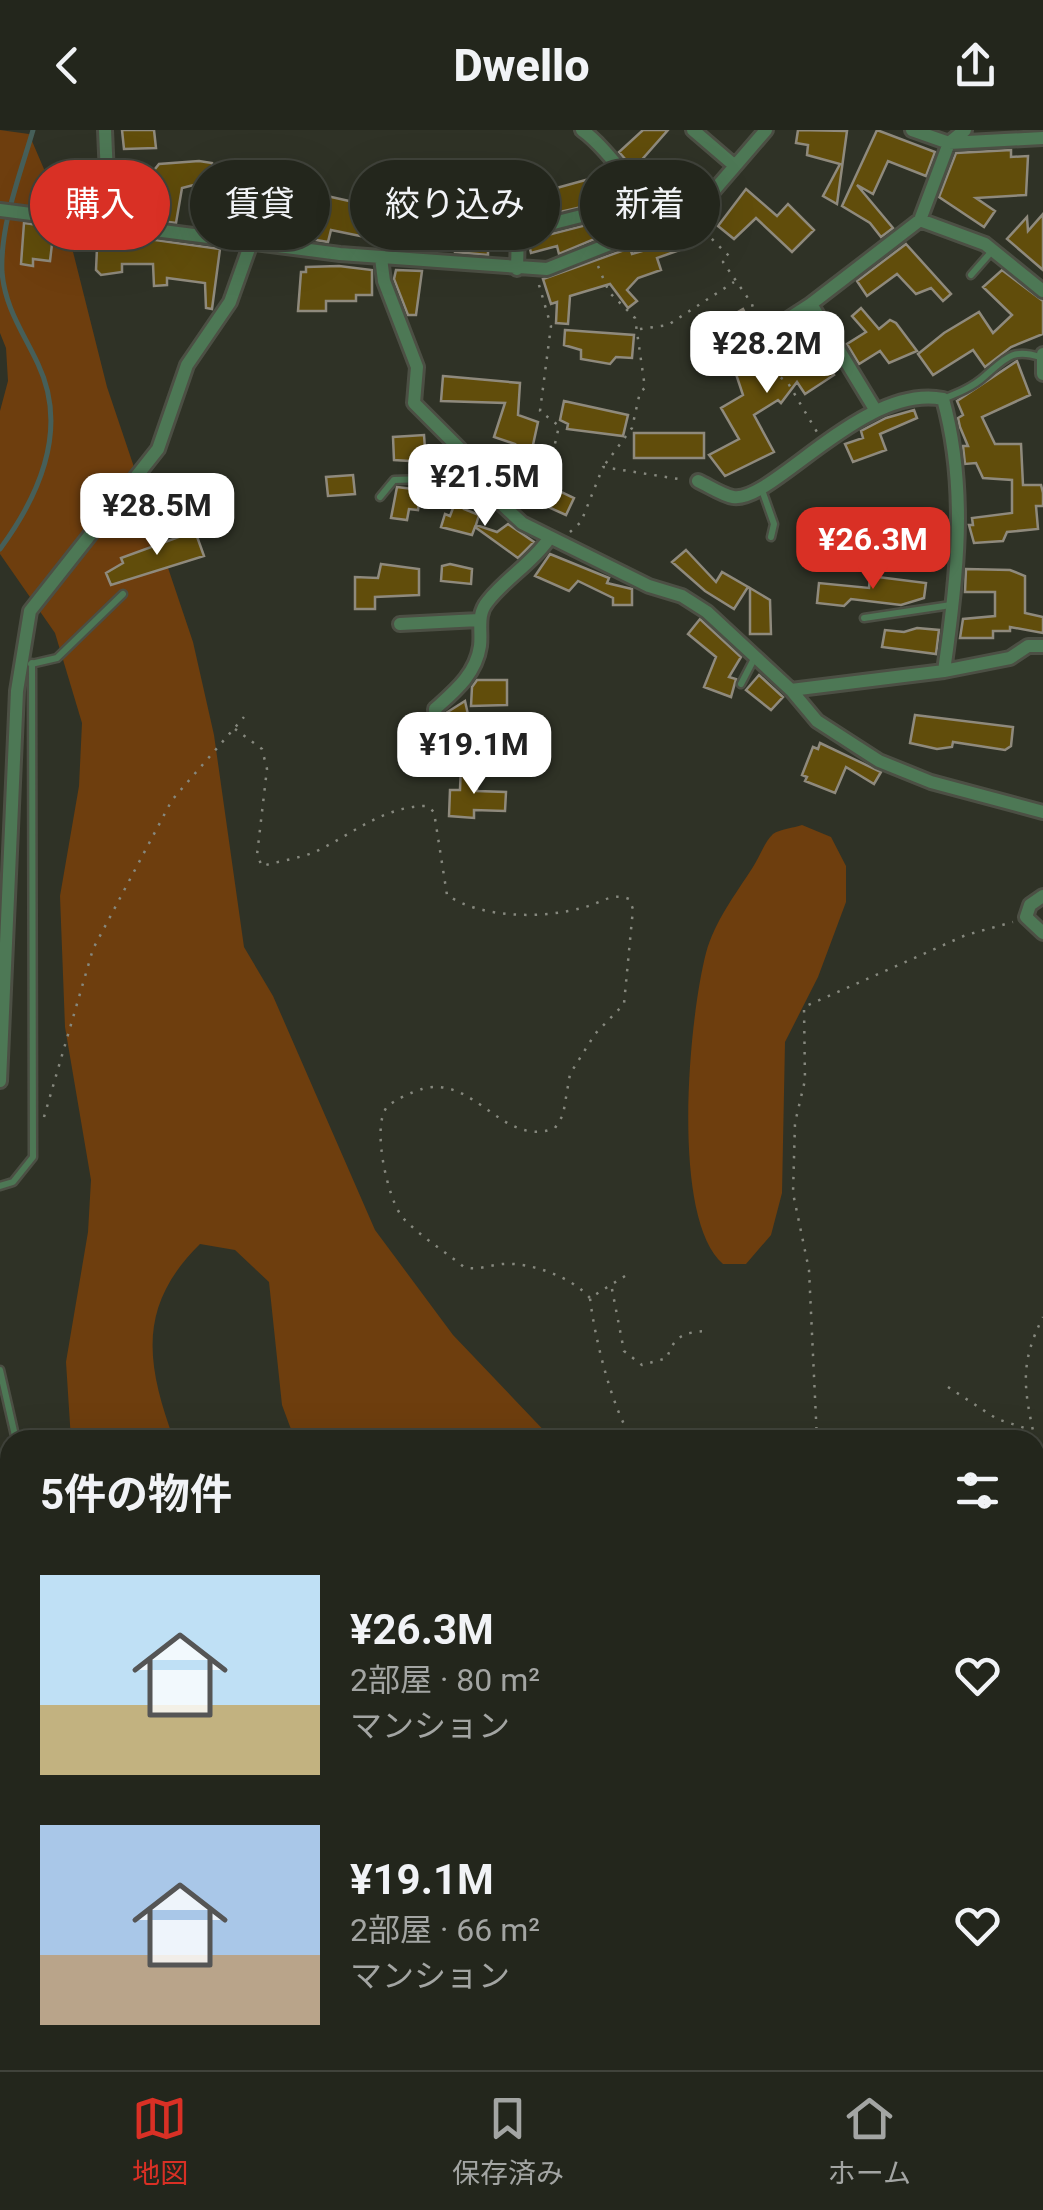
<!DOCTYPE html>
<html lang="ja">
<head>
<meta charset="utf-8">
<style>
	body { margin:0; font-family:Roboto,"Noto Sans JP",sans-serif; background:#2b2e25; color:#f1f3f6; height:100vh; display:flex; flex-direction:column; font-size:38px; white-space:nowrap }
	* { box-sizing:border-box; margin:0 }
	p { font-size:32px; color:#a3a5a3 }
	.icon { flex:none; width:55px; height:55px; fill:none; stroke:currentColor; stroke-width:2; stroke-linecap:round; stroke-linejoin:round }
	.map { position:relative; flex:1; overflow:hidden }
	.drawer { position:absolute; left:0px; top:1300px; width:1045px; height:640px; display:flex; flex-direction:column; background:#23261c; border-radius:30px 30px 0 0; box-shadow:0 10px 40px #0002,0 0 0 2px #40433b }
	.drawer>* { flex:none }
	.banner { position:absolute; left:30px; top:30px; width:985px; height:90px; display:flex; gap:20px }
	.price { position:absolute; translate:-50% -85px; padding:0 22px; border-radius:20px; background:#fff; color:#222; font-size:32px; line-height:65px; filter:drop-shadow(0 2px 5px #0008) }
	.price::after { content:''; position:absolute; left:50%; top:60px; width:30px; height:22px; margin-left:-15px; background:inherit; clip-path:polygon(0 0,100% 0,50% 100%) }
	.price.on { background:#d93025; color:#fff }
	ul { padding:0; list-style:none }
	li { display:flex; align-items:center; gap:30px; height:250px; padding:0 40px }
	li span { display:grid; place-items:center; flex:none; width:280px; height:200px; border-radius:0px; color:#555 }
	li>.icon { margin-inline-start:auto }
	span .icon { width:120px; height:120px; fill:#fffc; stroke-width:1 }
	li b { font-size:42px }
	h2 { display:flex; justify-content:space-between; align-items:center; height:120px; padding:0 40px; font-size:42px }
	.chip { padding:0 35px; border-radius:45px; background:#23261c; box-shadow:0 10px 40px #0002,0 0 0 2px #40433b; font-size:35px; line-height:90px }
	.chip.on { background:#d93025; color:#fff }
	header { display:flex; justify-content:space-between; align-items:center; height:130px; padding:0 40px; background:#23261c; font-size:45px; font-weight:800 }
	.dock { display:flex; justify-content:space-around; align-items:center; height:140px; border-top:2px solid #40433b; background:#23261c; font-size:28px; color:#a3a5a3 }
	.dock a { display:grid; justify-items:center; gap:5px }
	.dock .on { color:#d93025 }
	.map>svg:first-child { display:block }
</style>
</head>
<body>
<header><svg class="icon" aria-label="back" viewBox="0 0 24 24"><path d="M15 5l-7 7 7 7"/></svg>Dwello<svg class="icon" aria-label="share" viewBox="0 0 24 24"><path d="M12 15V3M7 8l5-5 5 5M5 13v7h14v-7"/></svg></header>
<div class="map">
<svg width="1043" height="1940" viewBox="0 0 1043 1940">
	<rect width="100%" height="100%" fill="#2f3226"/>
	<path fill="#6e3e0e" d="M0,0L29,4L64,86L107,257L193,512L214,605L244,817L273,866L375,1100L453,1205L553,1310H295L282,1275L269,1152L235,1120L200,1114C137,1176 146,1233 174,1310H71L66,1232L88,1102L91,1050L65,897L60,766L79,656L82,593L55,503L0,424V281L8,251L6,218L0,203Z
		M802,695L831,707L846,736V772L818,847L785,912L782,1063L771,1105L746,1134H723C670,1088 689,888 706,823C715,791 735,765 753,737C759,728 765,711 773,704C780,699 794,698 802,695Z
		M1043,1739V1940H782L780,1930H1035V1740Z
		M477,1930H611L600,1940H474Z"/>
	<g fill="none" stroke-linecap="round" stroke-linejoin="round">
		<path stroke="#465f59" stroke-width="5" d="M0,419C39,366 69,299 38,234C23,202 5,178 2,142C0,95 20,45 33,0"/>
	</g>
	<path fill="#614d0b" stroke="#8f8a7d" stroke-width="2.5" d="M122,0H154L156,18L124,19Z
		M643,0H668L639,33L660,53L672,41L688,57L668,78L619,22Z
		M798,0L847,1L837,74L823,66L840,34L807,25L808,15L796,13Z
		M877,0L935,22L926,46L888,31L873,64L857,55L893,98L881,107L870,93L842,76Z
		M1011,20V27L1028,26L1026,65L976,68L995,81L984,97L939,67L956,23Z
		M199,31L212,33L213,50L182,58L176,93L148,89V82L120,79L119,60L129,54L128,45L151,44L159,34Z
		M489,33L491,60L455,63V59H431L429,45L436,37Z
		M54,40L94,45L91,61L66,57L64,78L33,74L34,61L47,62Z
		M600,46L603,56L618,52L630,66L538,87L536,82L502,87V73Z
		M278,55L398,82L394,101L433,110V121L331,100L328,112L263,101Z
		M746,59L777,86L788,74L814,100L792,122L756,88L734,109L718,96Z
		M1043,84V140L1007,109L1027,87L1028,101Z
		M24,93L103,104L102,113H128V107H134L220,119L212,179L206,178L205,153L167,148V155L154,156L153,134H122V142L101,145L96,140L97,118L52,114L50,131L33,129V136L21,134Z
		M594,93L597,108L559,124L557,116L531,123L528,110Z
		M455,97H510L508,118H488V125L455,122Z
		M693,101L697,114L657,128L661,140L638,148L627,160L637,171L628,178L610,154L570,166L568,194L556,193L557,172L551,174L543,149L630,118L632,124L673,112L672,106Z
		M906,114L951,164L943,171L931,158L916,164L897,144L867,166L857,151Z
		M339,136L372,140V165H356V171H326V181H298L301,142H306V137Z
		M396,140L422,141L416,185H408L394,149Z
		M1002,140L1043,171V204L1011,217L985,237L973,220L933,245L918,224L944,203L979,182L993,203L1012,185L983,157Z
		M861,178L879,199L890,190L896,193L917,221L889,233L880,221L859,234L847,214L866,202L852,186Z
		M743,179L753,199L704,226L697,206Z
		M808,188L815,200L799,214L812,233L821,226L834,245L805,264L797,252L781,273L778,270L754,285L774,322L725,346L709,325L739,309L721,278L743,265L733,235L779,219L775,214Z
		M565,200L634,205L632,228L616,227L610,234L581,229V220L564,215Z
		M1017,231L1030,265L982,287L995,314H1021L1023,355H1041L1043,363V376H1036L1038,399L1007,402L1003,411L974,413L969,395H973L972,388L1012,383V350L983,348L976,333L965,334L963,316H968L960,297L958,288L963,285L957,271Z
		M443,246L520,253L518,285L538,292L529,333L540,337L534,349L574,368L566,385L526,367L523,374L500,359L516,324L512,323L515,314L494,307L505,273L441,271Z
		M564,271L628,285L623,306L567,299L568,294L560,290Z
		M914,280L917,288L880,304L886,320L853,332L845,314L863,308L861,301L886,288Z
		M634,303H704V328H634Z
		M424,305L426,332L394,330L393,307Z
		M353,345L355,364L328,366L326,347Z
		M397,357L421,360L418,380L409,379L407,390L391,388Z
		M458,365L467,368L464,379L479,385L476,395L497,402L508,394L534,412L518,428L475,397L472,405L441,397L445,384L450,386Z
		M195,401L204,426L111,455L106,443L123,433L121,428Z
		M686,420L716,452L722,442L748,457L734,479L705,461L672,432Z
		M550,424L609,448L607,453L632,459V475H613V468L578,451L569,461L535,446Z
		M381,434L419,439V465L375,467V479H355V447L378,448Z
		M450,434L472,439L471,454L441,451L442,436Z
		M966,439L1010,440L1025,446V483L1043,487V503L1010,497V501H993V508H960L963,489L995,486V462H965Z
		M870,446L926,453L924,468L901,475L851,469L844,476L817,473L819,453L869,458Z
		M750,458L770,470L771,504H750Z
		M700,489L741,527L729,547L736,549L731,567L704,557L716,527L688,504Z
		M917,498L939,500L936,524L882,517L885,500L904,502Z
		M759,545L783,567L771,580L746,560Z
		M477,550H507V575L471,576L472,557Z
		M465,571L471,598L453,603L446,583Z
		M915,585L1013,597L1011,616L1005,620L953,612L952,617L937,619L910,613Z
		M820,613L881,642L874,654L846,637L835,663L805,651L807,647L802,645L813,617L818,619Z
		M461,633L477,640V661L506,662L505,681L474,680V688L449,686L450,660H460Z"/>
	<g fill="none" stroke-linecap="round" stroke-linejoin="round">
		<defs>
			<path id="lane" d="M971,145L992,121
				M943,269C958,263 973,257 985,246C1006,228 1012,218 1040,227
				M762,360L774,394L771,407
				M380,367L394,350L456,348L465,341
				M864,488L951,475
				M31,534L57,528L123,464
				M741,554L755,527
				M0,1056L13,1052L33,1027L32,533
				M0,1240L16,1310
				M388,1930L403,1940
				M223,1933L245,1930"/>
			<path id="street" d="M105,0L109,91
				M582,0C609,19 638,66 667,92
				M693,0L735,36
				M912,0L949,13L1043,8
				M0,80L340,124L547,139L698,79L766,0
				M920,90L985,114L1043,161
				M381,128L384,151L417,237L414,273L460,319L466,341L522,393L649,456L682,466L707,482L791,560L817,591L879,631L931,652L1043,682
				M517,139L518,102L617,77
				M760,207L811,174
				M1043,224V244
				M876,281L811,174L920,90L949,13L965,0
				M698,351C709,356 722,365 733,367C771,374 863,253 943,269C968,359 957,450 944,541
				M400,494L479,490
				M791,560L944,541L1010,528L1028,516H1043
				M480,630C454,621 436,608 435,579C455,561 476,544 480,516C482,500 476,485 488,471C506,448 531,434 548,410
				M1043,766L1030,775L1026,787L1043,803
				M0,951L17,561L30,481L158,319L187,235L230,172L251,113
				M0,1825V1847
				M180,1930L183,1940"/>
			<path id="highway" d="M0,1385L10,1428
				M0,1586L10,1633
				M74,1930L76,1940
				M126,1930L128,1940"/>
		</defs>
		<use href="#lane" stroke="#4c4f44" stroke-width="11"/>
		<use href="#street" stroke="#4c4f44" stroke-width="18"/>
		<use href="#highway" stroke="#4c4f44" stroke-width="28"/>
		<path stroke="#86887e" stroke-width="2.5" stroke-dasharray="2.5 8" stroke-linecap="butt" d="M697,94L729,126L723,132L752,174L756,190
			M598,136L609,162L635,188L645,258L640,262L632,298L603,337
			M539,155L551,196L540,281L559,296L554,318
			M640,199L668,195L734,152
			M764,222L772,241L788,253L817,302
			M570,402L581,392L603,337L685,350
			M235,599L262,619L267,639L257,725L262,736C280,731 301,728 317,721C354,703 384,676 427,676L434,682L447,765C483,789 544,789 585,777C601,773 612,762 629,769L633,779L624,874L595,904L570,944L563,985L555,998C503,1019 475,944 422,959C412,962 394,970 387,977C371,996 388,1071 403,1088C420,1106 444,1121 464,1137C477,1141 489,1135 503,1134C530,1132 572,1147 590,1168
			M44,987L93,819L172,670L244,587
			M625,1146L590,1168C594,1205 612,1280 633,1310
			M612,1159L624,1221L642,1235L667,1228C674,1206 684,1202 707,1201
			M948,1257L997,1289L1031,1300
			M817,1310L809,1140L793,1063L795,993L805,950L804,877L966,805L1013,792
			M1035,1310C1024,1259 1019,1234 1043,1187
			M1035,1312L1043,1340
			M1035,1463L1043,1446
			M1035,1510L1043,1526
			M1035,1694L1043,1699"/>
		<use href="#lane" stroke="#4d7855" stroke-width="6"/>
		<use href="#street" stroke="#4d7855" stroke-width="12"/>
		<use href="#highway" stroke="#67dc83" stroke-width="22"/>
	</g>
</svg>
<b class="price" style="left:767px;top:266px">¥28.2M</b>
<b class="price" style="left:485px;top:399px">¥21.5M</b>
<b class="price" style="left:157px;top:428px">¥28.5M</b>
<b class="price on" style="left:873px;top:462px">¥26.3M</b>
<b class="price" style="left:474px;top:667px">¥19.1M</b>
<div class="banner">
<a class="chip on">購入</a>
<a class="chip">賃貸</a>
<a class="chip">絞り込み</a>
<a class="chip">新着</a>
</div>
<section class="drawer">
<h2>5件の物件<svg class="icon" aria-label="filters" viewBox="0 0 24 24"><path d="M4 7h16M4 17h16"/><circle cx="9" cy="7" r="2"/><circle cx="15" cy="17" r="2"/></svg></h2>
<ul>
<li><span style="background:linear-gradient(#bfe0f5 65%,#c2b280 0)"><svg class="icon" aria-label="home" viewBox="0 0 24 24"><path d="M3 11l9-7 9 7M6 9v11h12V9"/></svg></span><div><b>¥26.3M</b><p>2部屋 · 80 m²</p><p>マンション</p></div><svg class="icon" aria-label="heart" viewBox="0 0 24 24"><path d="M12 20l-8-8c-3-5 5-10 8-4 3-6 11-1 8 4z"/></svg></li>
<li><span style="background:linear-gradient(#a9c7e8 65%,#b9a48a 0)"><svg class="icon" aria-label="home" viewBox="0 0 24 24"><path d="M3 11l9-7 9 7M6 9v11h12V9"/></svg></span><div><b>¥19.1M</b><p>2部屋 · 66 m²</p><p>マンション</p></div><svg class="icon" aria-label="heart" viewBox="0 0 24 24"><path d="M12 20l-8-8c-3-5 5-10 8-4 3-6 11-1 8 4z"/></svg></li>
</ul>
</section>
</div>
<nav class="dock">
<a class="on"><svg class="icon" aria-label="map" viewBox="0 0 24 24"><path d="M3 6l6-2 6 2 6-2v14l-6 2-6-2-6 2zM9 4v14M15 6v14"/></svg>地図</a>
<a><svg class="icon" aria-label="saved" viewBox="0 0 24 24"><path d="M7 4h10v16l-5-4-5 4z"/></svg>保存済み</a>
<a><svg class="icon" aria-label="home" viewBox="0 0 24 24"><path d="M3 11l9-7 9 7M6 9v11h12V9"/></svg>ホーム</a>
</nav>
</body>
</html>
